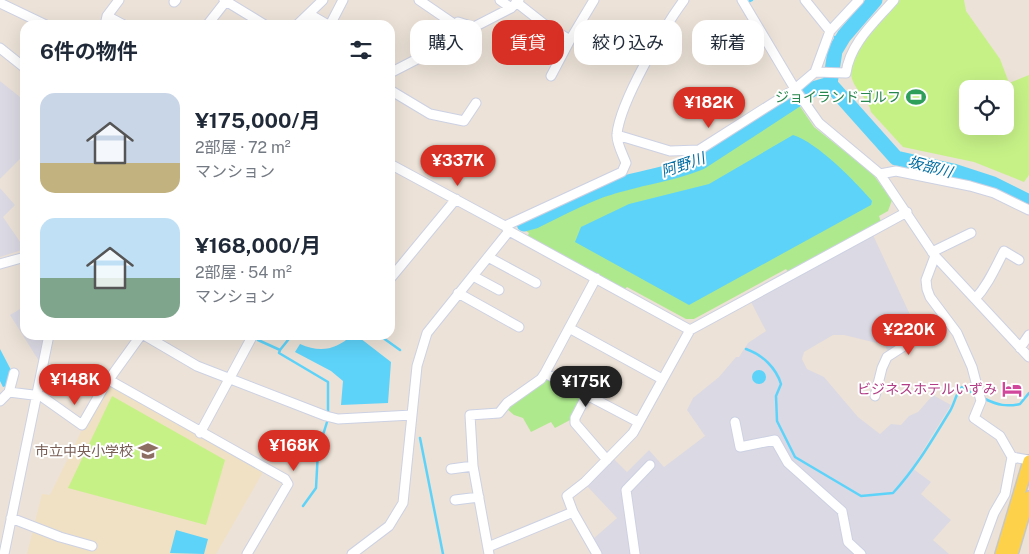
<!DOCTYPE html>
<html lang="ja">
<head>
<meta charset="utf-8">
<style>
	body { margin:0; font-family:"Public Sans","Noto Sans JP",sans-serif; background:#f2f2f3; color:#1f2937; height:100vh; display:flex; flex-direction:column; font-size:19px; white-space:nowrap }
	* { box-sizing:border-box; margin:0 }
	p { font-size:16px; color:#747a83 }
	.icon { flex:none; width:28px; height:28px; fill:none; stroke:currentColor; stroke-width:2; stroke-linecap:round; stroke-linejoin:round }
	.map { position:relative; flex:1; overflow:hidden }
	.drawer { position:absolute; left:20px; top:20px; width:375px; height:320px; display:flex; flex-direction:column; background:#fff; border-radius:15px; box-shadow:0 5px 20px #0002 }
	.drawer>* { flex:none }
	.guide { position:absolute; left:410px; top:20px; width:475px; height:45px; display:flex; gap:10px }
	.fabs { position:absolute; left:959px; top:80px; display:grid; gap:10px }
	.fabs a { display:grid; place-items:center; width:55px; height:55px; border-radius:10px; background:#fff; box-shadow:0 5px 20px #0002; font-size:25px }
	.price { position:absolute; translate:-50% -42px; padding:0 11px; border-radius:18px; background:#d93025; color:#fff; font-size:16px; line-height:32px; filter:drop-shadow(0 1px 2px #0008) }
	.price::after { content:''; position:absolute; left:50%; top:30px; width:15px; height:11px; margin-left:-8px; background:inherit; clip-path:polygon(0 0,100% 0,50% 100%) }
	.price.current { background:#222; color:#fff }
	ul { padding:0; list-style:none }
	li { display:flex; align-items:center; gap:15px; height:125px; padding:0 20px }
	li span { display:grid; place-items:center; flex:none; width:140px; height:100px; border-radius:15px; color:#555 }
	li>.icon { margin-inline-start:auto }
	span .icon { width:60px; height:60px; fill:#fffc; stroke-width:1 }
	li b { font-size:21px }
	h2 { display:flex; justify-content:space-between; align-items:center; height:60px; padding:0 20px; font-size:21px }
	.chip { padding:0 18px; border-radius:15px; background:#fff; box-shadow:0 5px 20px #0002; font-size:18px; line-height:45px }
	.chip.current { background:#d93025; color:#fff }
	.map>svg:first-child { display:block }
</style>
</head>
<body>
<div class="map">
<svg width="1029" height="554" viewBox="0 0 1029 554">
	<rect width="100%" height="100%" fill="#ece2d7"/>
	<path fill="#dbd9e3" d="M0,81L25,101V154L0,179Z
		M0,188L15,205L3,217L25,249L0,257Z
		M873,235L919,334L892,350H887L885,345L844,335H833L804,352L802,359L807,369L824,377L858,417L880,434L891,424L901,425L909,416L918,412L933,395L951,405L912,468L931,482L921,494L951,520L933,540L949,554H601L593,539L617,518L587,486L614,459L627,472L649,450L664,467L705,436L687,410L693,398L719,377L736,357H739L748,343L766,331L751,302Z
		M25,306V335H44L39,361L10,315Z"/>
	<path fill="#f0e1c4" d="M112,384L263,472L216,554H27L42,494L50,495L83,428L107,386Z"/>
	<path fill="#aee98d" d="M799,105L814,127L872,173L892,200L888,211L879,216L881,222L789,273L786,269L694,319H686L627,287L624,290L527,238L529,233L526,231L609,191L691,171L709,163Z
		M546,379H551L580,394L581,400L570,420L555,428L551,422L531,432L523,418L514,415L506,408Z"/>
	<path fill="#c6f187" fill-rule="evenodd" d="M897,0H964L966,11L1000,59L1009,83L1029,75V175L1024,182L974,162L903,147L871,112C869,99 856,92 852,79C844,52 881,19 897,0ZM968,89H1005V126H968Z
		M112,396L225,460L206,525L68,488Z"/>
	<path fill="#5ed3fa" d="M793,135C818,143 855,181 872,201L871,205L689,305L575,242L581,227L629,204L709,184Z
		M352,335H356L391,362L388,403L341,405L343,381L331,371L295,352L300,344C320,353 336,350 352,335Z
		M0,349L11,370L7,386L3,387L0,381Z
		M752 377a7 7 0 1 1 14 0a7 7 0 1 1-14 0Z
		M176,530L208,539L204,554L170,553Z"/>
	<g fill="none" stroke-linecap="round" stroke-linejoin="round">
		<path stroke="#5ed3fa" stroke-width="2.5" d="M750,1L752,0
			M835,37L841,41
			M310,335L325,337L330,335
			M379,335L400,350
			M258,340L280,350L292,335
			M746,349C763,355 776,368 781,384L776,396L777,421L795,457L861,496L893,493C916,468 932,440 950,411C955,403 956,392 962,387L974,394
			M280,350L279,353L328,382V413
			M985,399C998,405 1006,407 1020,404L1029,393
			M420,438L443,554
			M303,506L316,488L318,451L327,422"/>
		<path stroke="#5ed3fa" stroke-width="15" d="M830,84L896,158L953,171L993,184L1029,202
			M830,84L835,51L844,36L875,0
			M524,224L535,221C558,210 581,197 605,189C636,178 670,175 701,162L813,89L830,84"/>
		<defs>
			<path id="minor" d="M224,0L265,25
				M419,0L454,24
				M500,0L511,8
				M742,0L795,89L819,123L880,174L935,256L1029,357
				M805,0L830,31
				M174,2L176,0
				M516,2L544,24L570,40L594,0
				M0,3L46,25
				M309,14L328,25
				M107,16L124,25
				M208,24L226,1
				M105,25L107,16L119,0
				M297,25L323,0
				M330,25L343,0
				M0,48L25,68
				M815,72L846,73C850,43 875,22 894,0
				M390,73L423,56L458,22L474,27L511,8L519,0
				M551,76L570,40
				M390,90L430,114L464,121L476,103
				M617,135L670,151L699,150L795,89L815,72L830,31L859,0
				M390,164L505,226L509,231L690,330L907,212
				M880,174L896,171L970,186L994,193L1029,210
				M505,226L622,172L626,163C623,155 616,142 617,134C620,102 664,27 684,0
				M932,252L971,233
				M935,256L926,280L927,289L930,297L957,333L972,367L981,401L974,418L1000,436L1012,457L1005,494L994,513L979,554
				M488,257L536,283
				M0,264L25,257
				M473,276L499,290
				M390,279L456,199
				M458,293L519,327
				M975,299C988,285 995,268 1004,251L1019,260
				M569,328L662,379
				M144,335L197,366L326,416L338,419L412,415
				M1020,348L1029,335
				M545,373L638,422
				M109,380L285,479L288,484L247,554
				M9,392L14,373
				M587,395L575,418V423L607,460
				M875,396L882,368L887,357L946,319
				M0,401L9,392L41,396L82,425L105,385L141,335
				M735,422L740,447L775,440L788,463L842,511L848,542L861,554
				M200,433L253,335
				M1012,457L1029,460
				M451,469L473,466
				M455,500L479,497
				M573,512L567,496L585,482L633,433L690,330
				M11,518L60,537L92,546
				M488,547L573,512L597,554
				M4,554L49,335
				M352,554L389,526L403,503L417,366L427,333L509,231
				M489,554L473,466L470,415L499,413L507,403L541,379L545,373L596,278
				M635,554L626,490L650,465"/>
			<path id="major" d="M1001,554L1029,461
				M1012,554L1029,497"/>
		</defs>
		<use href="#minor" stroke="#ccd1e3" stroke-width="11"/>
		<use href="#major" stroke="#c7c7c7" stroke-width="14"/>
		<use href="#minor" stroke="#fff" stroke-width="9"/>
		<use href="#major" stroke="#fed14a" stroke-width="11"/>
	</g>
	<defs>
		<symbol id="stadium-bare" viewBox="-9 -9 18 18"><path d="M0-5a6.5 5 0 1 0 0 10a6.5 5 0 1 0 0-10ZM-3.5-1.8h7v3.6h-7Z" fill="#2e9e5b" stroke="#fff" stroke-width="2.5" paint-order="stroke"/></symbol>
		<symbol id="hotel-bare" viewBox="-9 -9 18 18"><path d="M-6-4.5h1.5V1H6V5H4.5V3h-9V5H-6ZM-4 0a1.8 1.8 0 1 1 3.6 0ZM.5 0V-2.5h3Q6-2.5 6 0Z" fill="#d1479c" stroke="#fff" stroke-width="2.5" paint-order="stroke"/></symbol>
		<symbol id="school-bare" viewBox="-9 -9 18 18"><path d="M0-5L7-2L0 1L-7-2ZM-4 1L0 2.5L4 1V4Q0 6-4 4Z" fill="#8d6e63" stroke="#fff" stroke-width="2.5" paint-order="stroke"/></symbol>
	</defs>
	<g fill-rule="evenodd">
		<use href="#stadium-bare" x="902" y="83" width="28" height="28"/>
		<use href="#hotel-bare" x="998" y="375" width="28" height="28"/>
		<use href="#school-bare" x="134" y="437" width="28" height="28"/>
	</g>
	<g text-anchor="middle" stroke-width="4" stroke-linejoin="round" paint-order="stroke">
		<g font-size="14" fill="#27864d" stroke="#fff" text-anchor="end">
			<text x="901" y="102">ジョイランドゴルフ</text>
		</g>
		<g font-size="14" fill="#b23c85" stroke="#fff" text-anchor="end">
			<text x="997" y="394">ビジネスホテルいずみ</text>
		</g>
		<g font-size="14" fill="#785e54" stroke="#fff" text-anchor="end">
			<text x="133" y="456">市立中央小学校</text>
		</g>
		<g font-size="15" font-style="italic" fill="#006da2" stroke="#fff">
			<text transform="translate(683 165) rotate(-19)" y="5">阿野川</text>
			<text transform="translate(930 167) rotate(15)" y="5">坂部川</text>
		</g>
	</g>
</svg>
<div class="fabs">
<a><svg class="icon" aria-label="locate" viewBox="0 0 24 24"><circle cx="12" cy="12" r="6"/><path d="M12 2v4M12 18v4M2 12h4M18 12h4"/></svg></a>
</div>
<b class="price" style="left:709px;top:129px">¥182K</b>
<b class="price" style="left:458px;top:187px">¥337K</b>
<b class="price" style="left:909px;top:356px">¥220K</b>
<b class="price" style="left:75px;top:406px">¥148K</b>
<b class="price current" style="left:586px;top:408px">¥175K</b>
<b class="price" style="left:294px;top:472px">¥168K</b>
<div class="guide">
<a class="chip">購入</a>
<a class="chip current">賃貸</a>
<a class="chip">絞り込み</a>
<a class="chip">新着</a>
</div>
<section class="drawer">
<h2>6件の物件<svg class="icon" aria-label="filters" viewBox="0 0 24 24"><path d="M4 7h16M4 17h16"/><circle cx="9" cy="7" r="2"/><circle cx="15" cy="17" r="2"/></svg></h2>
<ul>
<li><span style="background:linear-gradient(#c9d6e8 70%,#c2b280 0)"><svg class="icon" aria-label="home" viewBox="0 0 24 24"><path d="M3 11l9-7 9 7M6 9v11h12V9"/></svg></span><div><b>¥175,000/月</b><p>2部屋 · 72 m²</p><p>マンション</p></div></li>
<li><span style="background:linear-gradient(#bfe0f5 60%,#7fa58c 0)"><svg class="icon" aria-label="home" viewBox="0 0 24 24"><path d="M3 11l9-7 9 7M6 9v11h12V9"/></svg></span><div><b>¥168,000/月</b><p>2部屋 · 54 m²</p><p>マンション</p></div></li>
</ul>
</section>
</div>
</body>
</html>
